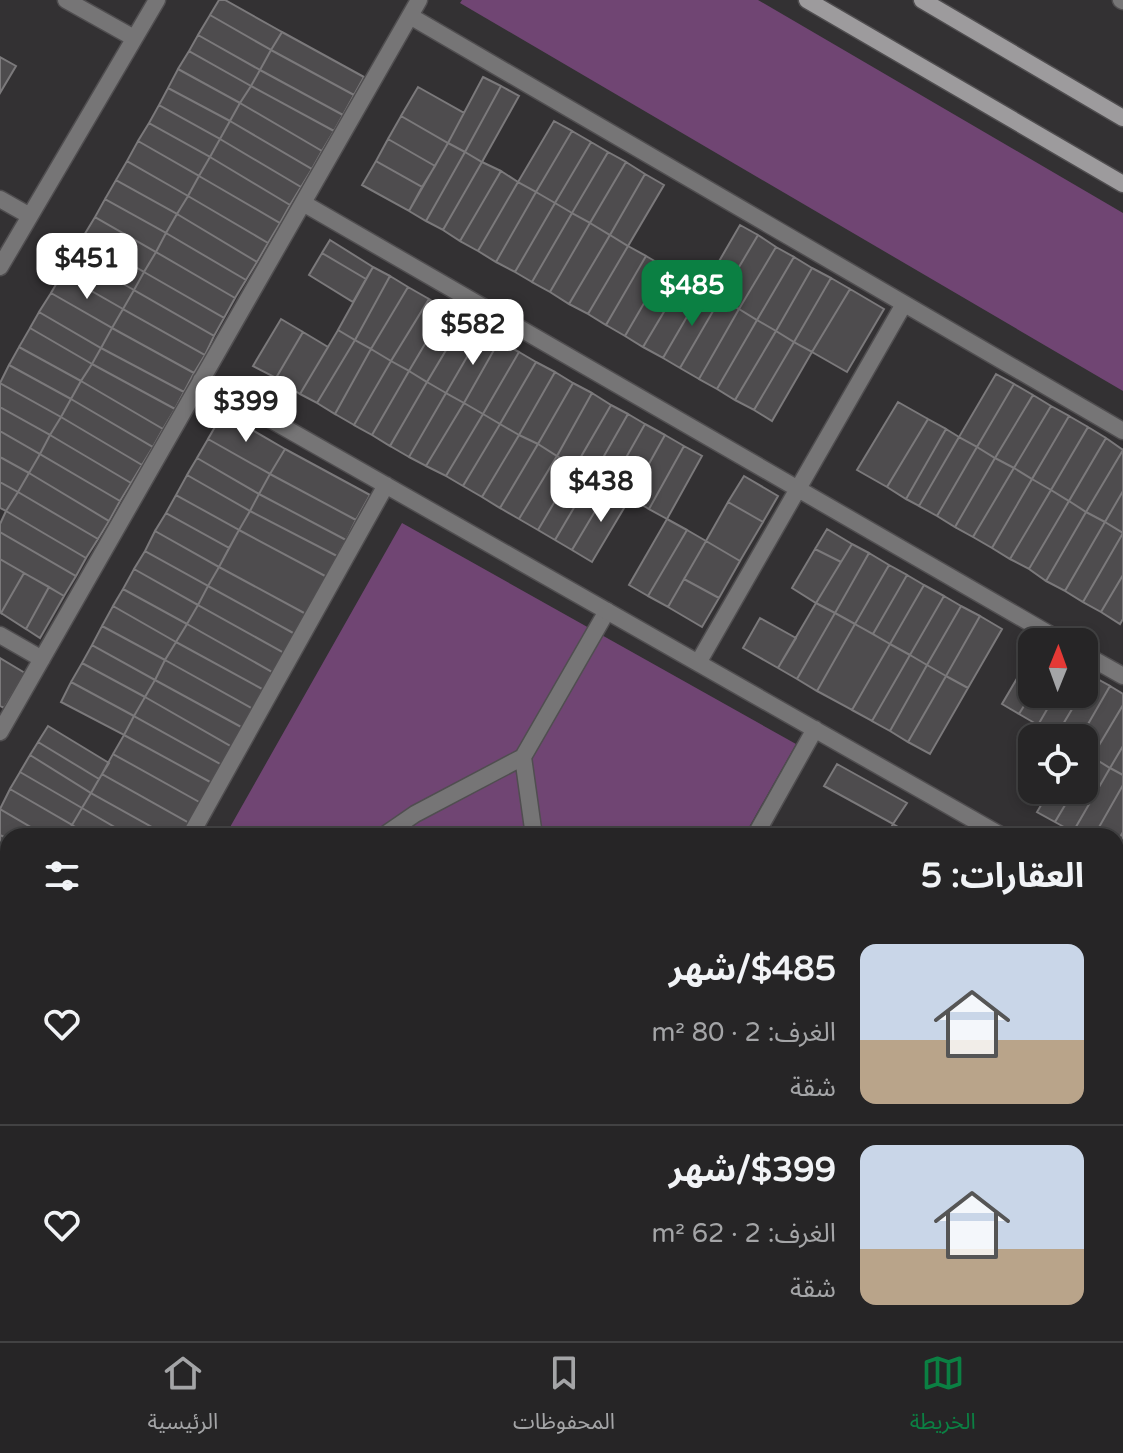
<!DOCTYPE html>
<html lang="ar">
<head>
<meta charset="utf-8">
<style>
	body { margin:0; font-family:"Varela Round","Noto Sans Arabic",sans-serif; background:#2e2d2e; color:#f1f3f6; direction:rtl; height:100vh; display:flex; flex-direction:column; font-size:30px; white-space:nowrap }
	* { box-sizing:border-box; margin:0 }
	p { font-size:26px; color:#a4a5a7 }
	.icon { flex:none; width:44px; height:44px; fill:none; stroke:currentColor; stroke-width:2; stroke-linecap:round; stroke-linejoin:round }
	.map { position:relative; flex:1; overflow:hidden; direction:ltr }
	.sheet { position:absolute; left:0px; top:828px; width:1124px; height:514px; display:flex; flex-direction:column; background:#262526; border-radius:24px 24px 0 0; box-shadow:0 4px 12px #0003,0 0 0 2px #424243; direction:rtl }
	.sheet>* { flex:none }
	.needle { width:52px; rotate:1deg }
	.tools { position:absolute; left:1018px; top:628px; display:grid; gap:16px }
	.tools a { display:grid; place-items:center; width:80px; height:80px; border-radius:16px; background:#262526; box-shadow:0 4px 12px #0003,0 0 0 2px #424243; font-size:40px }
	.price { position:absolute; translate:-50% -68px; padding:0 18px; border-radius:16px; background:#fff; color:#222; font-size:26px; line-height:52px; filter:drop-shadow(0 2px 4px #0008) }
	.price::after { content:''; position:absolute; left:50%; top:48px; width:24px; height:18px; margin-left:-12px; background:inherit; clip-path:polygon(0 0,100% 0,50% 100%) }
	.price.selected { background:#0b8043; color:#fff }
	ul { padding:0; list-style:none }
	li { display:flex; align-items:center; gap:24px; height:200px; padding:0 40px }
	li+li { border-top:2px solid #424243 }
	li span { display:grid; place-items:center; flex:none; width:224px; height:160px; border-radius:16px; color:#555 }
	li>.icon { margin-inline-start:auto }
	span .icon { width:96px; height:96px; fill:#fffc; stroke-width:1 }
	li b { font-size:34px }
	h2 { display:flex; justify-content:space-between; align-items:center; height:96px; padding:0 40px; font-size:34px }
	.tabs { display:flex; justify-content:space-around; align-items:center; height:112px; border-top:2px solid #424243; background:#262526; font-size:22px; color:#a4a5a7 }
	.tabs a { display:grid; justify-items:center; gap:4px }
	.tabs .selected { color:#0b8043 }
	.map>svg:first-child { display:block }
</style>
</head>
<body>
<div class="map">
<svg width="1123" height="1341" viewBox="0 0 1123 1341">
	<rect width="100%" height="100%" fill="#333133"/>
	<path fill="#704573" d="M462,0H758L1123,213V391L460,3Z
		M402,523L796,744L744,836H225Z
		M1123,1108V1230L1116,1242V1121Z
		M996,1334H1064L1060,1341H992Z"/>
	<path fill="#4e4c4e" stroke="#7b797b" stroke-width="2" d="M219,0H225L282,32L271,50L210,15Z
		M210,15L271,50L260,70L198,35Z
		M282,32L364,77L354,95L271,50Z
		M198,35L260,70L251,86L189,51Z
		M271,50L354,95L343,115L260,70Z
		M189,51L251,86L240,103L178,69Z
		M0,57L16,66L0,93Z
		M178,69L240,103L230,121L168,88Z
		M260,70L343,115L334,131L251,86Z
		M483,77L501,86L465,152L448,143Z
		M251,86L334,131L322,151L240,103Z
		M501,86L519,96L482,162L465,152Z
		M418,87L464,113L448,143L401,116Z
		M168,88L230,121L220,139L159,105Z
		M240,103L322,151L312,169L230,121Z
		M159,105L220,139L210,157L149,123Z
		M401,116L448,143L435,166L388,139Z
		M230,121L312,169L301,187L220,139Z
		M554,121L572,131L536,192L518,182Z
		M149,123L210,157L199,176L138,141Z
		M572,131L591,142L555,203L536,192Z
		M220,139L301,187L290,205L210,157Z
		M388,139L435,166L422,187L376,161Z
		M138,141L199,176L188,196L127,161Z
		M591,142L608,152L572,213L555,203Z
		M448,143L465,152L426,221L409,211Z
		M465,152L482,162L443,230L426,221Z
		M608,152L626,162L590,223L572,213Z
		M210,157L290,205L280,223L199,176Z
		M127,161L188,196L177,214L116,180Z
		M376,161L422,187L409,211L362,185Z
		M482,162L501,171L460,241L443,230Z
		M626,162L645,174L610,235L590,223Z
		M501,171L518,182L478,251L460,241Z
		M645,174L664,185L628,246L610,235Z
		M199,176L280,223L268,243L188,196Z
		M116,180L177,214L166,233L105,199Z
		M518,182L536,192L496,262L478,251Z
		M536,192L555,203L515,272L496,262Z
		M188,196L268,243L257,262L177,214Z
		M105,199L166,233L156,252L95,217Z
		M555,203L572,213L532,282L515,272Z
		M572,213L590,223L550,292L532,282Z
		M177,214L257,262L246,280L166,233Z
		M95,217L156,252L144,272L83,237Z
		M590,223L610,235L569,304L550,292Z
		M740,225L758,235L720,299L703,289Z
		M166,233L246,280L235,298L156,252Z
		M610,235L628,246L588,314L569,304Z
		M758,235L776,247L739,309L720,299Z
		M83,237L144,272L134,290L72,255Z
		M330,240L373,267L366,279L322,253Z
		M628,246L646,256L606,325L588,314Z
		M776,247L794,257L757,320L739,309Z
		M156,252L235,298L224,318L144,272Z
		M322,253L366,279L353,302L309,275Z
		M72,255L134,290L123,309L62,274Z
		M646,256L665,267L625,336L606,325Z
		M794,257L812,268L776,331L757,320Z
		M373,267L390,276L355,340L338,330Z
		M665,267L684,278L643,347L625,336Z
		M812,268L831,278L794,342L776,331Z
		M144,272L224,318L214,336L134,290Z
		M62,274L123,309L112,328L51,293Z
		M390,276L408,287L371,349L355,340Z
		M684,278L703,289L663,358L643,347Z
		M831,278L850,289L812,352L794,342Z
		M408,287L429,299L391,361L371,349Z
		M703,289L720,299L680,368L663,358Z
		M850,289L884,309L847,372L812,352Z
		M134,290L214,336L205,355L123,309Z
		M51,293L112,328L101,348L39,312Z
		M429,299L445,310L409,371L391,361Z
		M720,299L739,309L699,379L680,368Z
		M123,309L205,355L194,373L112,328Z
		M739,309L757,320L717,389L699,379Z
		M445,310L464,320L427,382L409,371Z
		M39,312L101,348L92,364L30,328Z
		M281,319L303,332L276,378L253,366Z
		M464,320L482,331L446,393L427,382Z
		M757,320L776,331L735,400L717,389Z
		M30,328L92,364L81,381L19,347Z
		M112,328L194,373L184,392L101,348Z
		M338,330L355,340L317,403L300,394Z
		M482,331L499,341L464,403L446,393Z
		M776,331L794,342L754,410L735,400Z
		M303,332L328,347L300,394L276,378Z
		M355,340L371,349L335,414L317,403Z
		M499,341L519,352L483,414L464,403Z
		M794,342L812,352L772,421L754,410Z
		M19,347L81,381L71,399L9,365Z
		M101,348L184,392L175,409L92,364Z
		M371,349L391,361L354,425L335,414Z
		M519,352L536,362L500,424L483,414Z
		M391,361L409,371L372,435L354,425Z
		M536,362L555,372L519,435L500,424Z
		M92,364L175,409L163,429L81,381Z
		M9,365L71,399L61,417L0,383Z
		M409,371L427,382L390,446L372,435Z
		M555,372L573,383L538,444L519,435Z
		M996,374L1014,384L977,447L959,437Z
		M81,381L163,429L153,447L71,399Z
		M427,382L446,393L409,457L390,446Z
		M0,383L61,417L50,435L0,407Z
		M573,383L592,393L557,456L538,444Z
		M1014,384L1033,395L995,458L977,447Z
		M446,393L464,403L426,466L409,457Z
		M592,393L611,405L575,467L557,456Z
		M1033,395L1051,406L1014,468L995,458Z
		M71,399L153,447L142,465L61,417Z
		M898,402L928,419L887,487L857,470Z
		M464,403L483,414L446,476L426,466Z
		M611,405L628,414L592,477L575,467Z
		M1051,406L1069,416L1032,479L1014,468Z
		M0,407L50,435L40,454L0,431Z
		M223,413L285,449L270,474L208,439Z
		M483,414L500,424L463,486L446,476Z
		M628,414L645,424L610,486L592,477Z
		M1069,416L1088,427L1051,490L1032,479Z
		M61,417L142,465L131,483L50,435Z
		M928,419L946,429L906,499L887,487Z
		M500,424L519,435L482,497L463,486Z
		M645,424L665,435L630,498L610,486Z
		M1088,427L1106,438L1069,501L1051,490Z
		M946,429L959,437L919,506L906,499Z
		M0,431L40,454L29,473L0,457Z
		M50,435L131,483L120,501L40,454Z
		M519,435L538,444L500,508L482,497Z
		M665,435L684,446L649,509L630,498Z
		M959,437L977,447L937,516L919,506Z
		M1106,438L1123,450L1086,512L1069,501Z
		M208,439L270,474L259,494L197,458Z
		M538,444L557,456L519,519L500,508Z
		M684,446L702,456L667,519L649,509Z
		M977,447L995,458L955,527L937,516Z
		M285,449L370,495L356,520L270,474Z
		M1123,450V491L1105,522L1086,512Z
		M40,454L120,501L109,521L29,473Z
		M557,456L575,467L538,530L519,519Z
		M0,457L29,473L18,492L0,482Z
		M197,458L259,494L250,511L187,475Z
		M995,458L1014,468L973,537L955,527Z
		M575,467L592,477L555,540L538,530Z
		M1014,468L1032,479L992,548L973,537Z
		M29,473L109,521L98,539L18,492Z
		M270,474L356,520L346,540L259,494Z
		M187,475L250,511L239,530L176,495Z
		M744,476L778,496L763,522L728,502Z
		M592,477L610,486L572,550L555,540Z
		M1032,479L1051,490L1010,559L992,548Z
		M0,482L18,492L6,511L0,508Z
		M610,486L630,498L592,562L572,550Z
		M1051,490L1069,501L1029,569L1010,559Z
		M1123,491V533L1105,522Z
		M18,492L98,539L86,558L6,511Z
		M259,494L346,540L337,556L250,511Z
		M176,495L239,530L229,548L166,513Z
		M1069,501L1086,512L1046,581L1029,569Z
		M728,502L763,522L740,561L706,541Z
		M6,511L86,558L76,576L0,532V524Z
		M250,511L337,556L327,577L239,530Z
		M1086,512L1105,522L1065,591L1046,581Z
		M166,513L229,548L219,567L155,531Z
		M667,519L687,530L648,596L629,585Z
		M1105,522L1123,533L1083,602L1065,591Z
		M827,529L852,544L841,562L815,549Z
		M239,530L327,577L306,614L219,567Z
		M687,530L706,541L668,607L648,596Z
		M155,531L219,567L208,586L145,551Z
		M0,532L76,576L64,596L0,559Z
		M1123,533V575L1101,612L1083,602Z
		M706,541L740,561L719,598L684,579Z
		M852,544L869,553L835,613L816,603Z
		M815,549L841,562L816,603L792,588Z
		M145,551L208,586L198,605L134,569Z
		M869,553L889,565L855,624L835,613Z
		M0,559L24,573L1,613L0,612Z
		M889,565L907,575L873,634L855,624Z
		M219,567L306,614L295,634L208,586Z
		M134,569L198,605L187,624L123,589Z
		M24,573L49,587L26,629L1,613Z
		M907,575L924,585L890,644L873,634Z
		M1123,575V619L1120,624L1101,612Z
		M684,579L719,598L702,627L668,607Z
		M924,585L944,596L910,655L890,644Z
		M208,586L295,634L284,653L198,605Z
		M49,587L64,596L40,638L26,629Z
		M123,589L187,624L176,642L113,606Z
		M944,596L961,606L927,665L910,655Z
		M816,603L835,613L797,679L778,668Z
		M198,605L284,653L274,673L187,624Z
		M113,606L176,642L165,660L102,626Z
		M961,606L980,616L946,676L927,665Z
		M835,613L855,624L817,691L797,679Z
		M980,616L1002,629L968,688L946,676Z
		M760,618L796,638L778,668L743,648Z
		M187,624L274,673L264,690L176,642Z
		M855,624L890,644L852,710L817,691Z
		M102,626L165,660L155,680L92,645Z
		M176,642L264,690L253,709L165,660Z
		M890,644L910,655L872,721L852,710Z
		M92,645L155,680L145,697L82,663Z
		M1032,653V693L1019,714L1002,704Z
		M910,655L927,665L890,731L872,721Z
		M0,658L25,673L4,708L0,706Z
		M165,660L253,709L243,728L155,680Z
		M82,663L145,697L134,716L71,682Z
		M927,665L946,676L908,742L890,731Z
		M946,676L968,688L930,754L908,742Z
		M1092,676L1110,686L1080,738H1059L1056,736L1081,694H1084Z
		M155,680L243,728L232,747L145,697Z
		M71,682L134,716L124,735L61,702Z
		M1110,686L1123,694V705L1092,757L1084,753V738H1080Z
		M1032,693L1056,694L1038,725L1019,714Z
		M1056,694H1081L1056,736L1038,725Z
		M145,697L232,747L222,765L134,716Z
		M1123,705V746L1110,768L1092,757Z
		M134,716L222,765L212,783L124,735Z
		M48,726L109,763L99,779L38,742Z
		M124,735L212,783L201,803L113,754Z
		M38,742L99,779L91,793L30,755Z
		M1123,746V775L1110,768Z
		M113,754L201,803L189,823L102,774Z
		M30,755L91,793L82,808L20,772Z
		M1092,757L1110,768L1073,832L1055,822L1074,790H1084V772Z
		M837,764L907,803L893,824L824,786Z
		M1110,768L1123,775V785L1094,836H1080L1073,832Z
		M20,772L82,808L72,825L10,789Z
		M102,774L189,823L182,836H168L91,793Z
		M1123,785V832L1116,844V836H1094Z
		M10,789L72,825L66,836H46L0,809Z
		M1050,790H1074L1055,822L1037,812Z
		M91,793L168,836H130L82,808Z
		M82,808L130,836H91L72,825Z
		M0,809L46,836H8V839L0,835Z
		M893,824L914,836H887Z
		M72,825L91,836H66Z
		M1123,832V860L1116,856V844Z
		M0,835L8,839V863L0,859Z
		M0,859L8,863V888L0,884Z
		M0,884L8,888V911L0,907Z
		M0,907L8,911L7,939L0,935Z
		M7,939L8,989L2,1000L0,951Z
		M1116,955L1123,961L1119,972L1123,975V1004L1116,1013Z
		M6,1066L8,1105L0,1118V1077Z
		M8,1105V1146L6,1150L0,1147V1118Z
		M6,1150L8,1152V1189L0,1202V1160Z
		M8,1189V1231L3,1241L0,1239V1202Z
		M0,1312L8,1317V1322L0,1335Z
		M8,1322V1334H29L24,1341H0V1335Z
		M167,1334H192L188,1341H176Z
		M192,1334H216L212,1341H188Z
		M216,1334H241L236,1341H212Z
		M241,1334H266L262,1341H236Z
		M266,1334H290L286,1341H262Z
		M290,1334H314L310,1341H286Z
		M314,1334H321L334,1341H310Z
		M343,1334H397L393,1341H339Z
		M421,1334H466L462,1341H426L419,1337Z
		M520,1334H559L572,1341H529Z
		M559,1334H602L598,1341H572Z
		M602,1334H640L653,1341H614Z
		M640,1334H688L701,1341H653Z"/>
	<g fill="none" stroke-linecap="round" stroke-linejoin="round">
		<defs>
			<path id="service" d="M523,757L534,836
				M383,836L415,814L523,757L607,611"/>
			<path id="minor" d="M66,0L134,38
				M1121,0L1123,1
				M410,16L1123,431
				M0,199L30,216
				M303,203L1063,642
				M0,267L157,0
				M201,380L1002,836
				M0,635L42,659
				M1084,654L1123,676
				M698,663L904,304
				M0,732L419,0
				M190,836L386,485
				M755,836L815,729
				M1116,900L1123,904
				M0,1041L8,1045
				M1116,1057L1123,1045
				M0,1292L8,1297
				M71,1334L83,1341
				M758,1334L770,1341
				M51,1341L55,1334
				M475,1341L479,1334
				M714,1341L718,1334
				M956,1341L960,1334"/>
			<path id="secondary" d="M807,0L1123,184
				M922,0L1123,118
				M1116,1285L1123,1272
				M1084,1341L1088,1334"/>
		</defs>
		<use href="#service" stroke="#504e50" stroke-width="19"/>
		<use href="#minor" stroke="#504e50" stroke-width="19"/>
		<use href="#secondary" stroke="#504e50" stroke-width="19"/>
		<use href="#service" stroke="#767576" stroke-width="16"/>
		<use href="#minor" stroke="#767576" stroke-width="16"/>
		<use href="#secondary" stroke="#9d9b9d" stroke-width="16"/>
	</g>
</svg>
<div class="tools">
<a><svg class="needle" viewBox="-14 -14 28 28"><path d="M0-13l5 13h-10z" fill="#e53935"/><path d="M0 13l5-13h-10z" fill="#a4a5a7"/></svg></a>
<a><svg class="icon" aria-label="locate" viewBox="0 0 24 24"><circle cx="12" cy="12" r="6"/><path d="M12 2v4M12 18v4M2 12h4M18 12h4"/></svg></a>
</div>
<b class="price" style="left:87px;top:301px">$451</b>
<b class="price selected" style="left:692px;top:328px">$485</b>
<b class="price" style="left:473px;top:367px">$582</b>
<b class="price" style="left:246px;top:444px">$399</b>
<b class="price" style="left:601px;top:524px">$438</b>
<section class="sheet">
<h2>العقارات: 5<svg class="icon" aria-label="filters" viewBox="0 0 24 24"><path d="M4 7h16M4 17h16"/><circle cx="9" cy="7" r="2"/><circle cx="15" cy="17" r="2"/></svg></h2>
<ul>
<li><span style="background:linear-gradient(#c9d6e8 60%,#b9a48a 0)"><svg class="icon" aria-label="home" viewBox="0 0 24 24"><path d="M3 11l9-7 9 7M6 9v11h12V9"/></svg></span><div><b>$485/شهر</b><p>الغرف: 2 · 80 m²</p><p>شقة</p></div><svg class="icon" aria-label="heart" viewBox="0 0 24 24"><path d="M12 20l-8-8c-3-5 5-10 8-4 3-6 11-1 8 4z"/></svg></li>
<li><span style="background:linear-gradient(#c9d6e8 65%,#b9a48a 0)"><svg class="icon" aria-label="home" viewBox="0 0 24 24"><path d="M3 11l9-7 9 7M6 9v11h12V9"/></svg></span><div><b>$399/شهر</b><p>الغرف: 2 · 62 m²</p><p>شقة</p></div><svg class="icon" aria-label="heart" viewBox="0 0 24 24"><path d="M12 20l-8-8c-3-5 5-10 8-4 3-6 11-1 8 4z"/></svg></li>
</ul>
</section>
</div>
<nav class="tabs">
<a class="selected"><svg class="icon" aria-label="map" viewBox="0 0 24 24"><path d="M3 6l6-2 6 2 6-2v14l-6 2-6-2-6 2zM9 4v14M15 6v14"/></svg>الخريطة</a>
<a><svg class="icon" aria-label="saved" viewBox="0 0 24 24"><path d="M7 4h10v16l-5-4-5 4z"/></svg>المحفوظات</a>
<a><svg class="icon" aria-label="home" viewBox="0 0 24 24"><path d="M3 11l9-7 9 7M6 9v11h12V9"/></svg>الرئيسية</a>
</nav>
</body>
</html>
